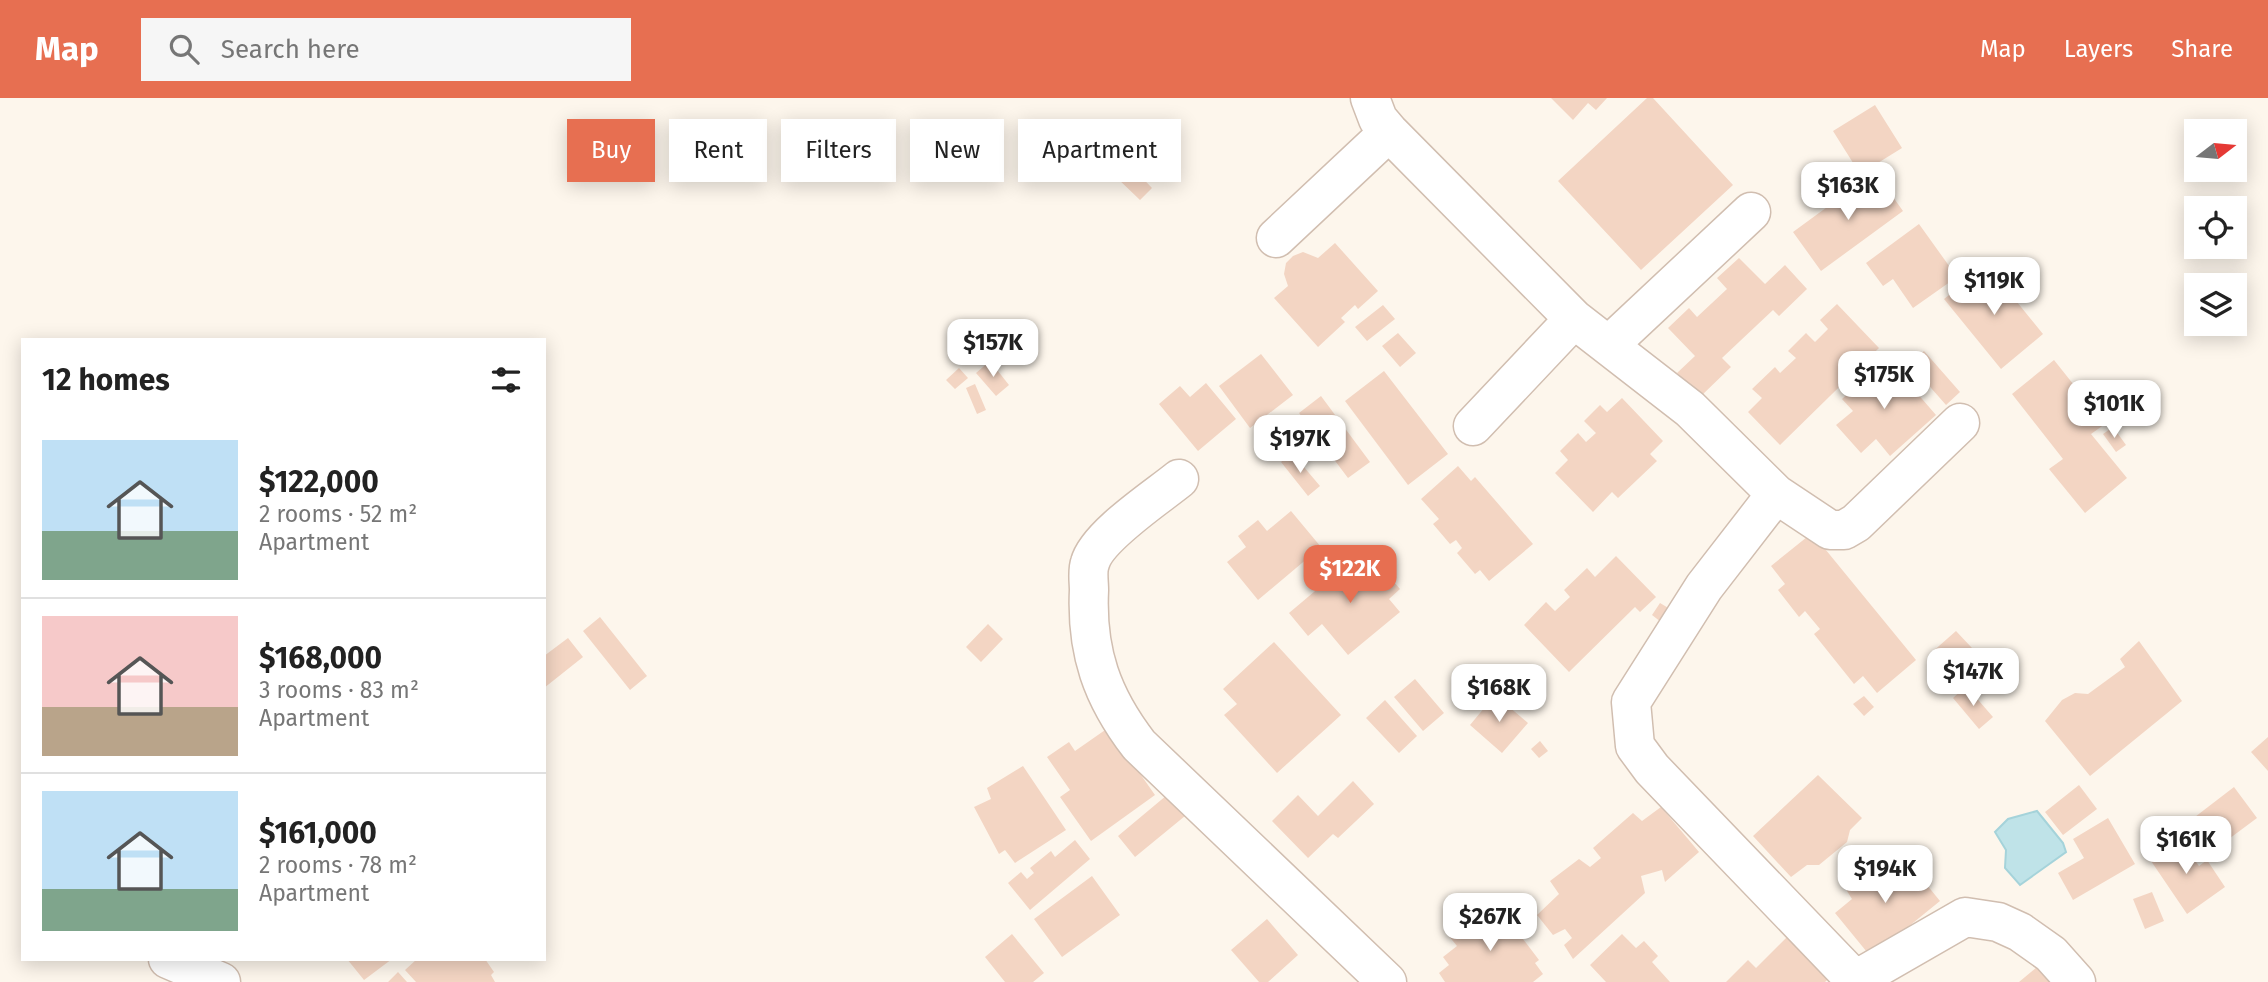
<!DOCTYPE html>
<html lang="en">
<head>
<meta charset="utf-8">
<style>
	body { margin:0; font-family:"Fira Sans",sans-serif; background:#f6f6f6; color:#222; height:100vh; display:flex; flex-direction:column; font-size:26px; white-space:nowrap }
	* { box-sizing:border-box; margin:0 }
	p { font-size:23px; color:#767676 }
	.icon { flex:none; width:38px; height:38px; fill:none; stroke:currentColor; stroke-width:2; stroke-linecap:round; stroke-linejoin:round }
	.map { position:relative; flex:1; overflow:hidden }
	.details { position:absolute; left:21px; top:240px; width:525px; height:623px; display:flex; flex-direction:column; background:#fff; border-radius:0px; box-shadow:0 4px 18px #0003 }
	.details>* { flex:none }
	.hud { position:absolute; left:567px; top:21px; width:665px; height:63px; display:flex; gap:14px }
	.needle { width:46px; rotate:74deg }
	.controls { position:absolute; left:2184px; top:21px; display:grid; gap:14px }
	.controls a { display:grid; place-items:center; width:63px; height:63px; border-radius:0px; background:#fff; box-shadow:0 4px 18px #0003; font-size:35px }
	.price { position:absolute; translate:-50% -60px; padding:0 16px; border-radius:14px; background:#fff; color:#222; font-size:23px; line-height:46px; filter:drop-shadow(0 2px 4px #0008) }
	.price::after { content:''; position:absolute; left:50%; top:42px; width:21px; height:16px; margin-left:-10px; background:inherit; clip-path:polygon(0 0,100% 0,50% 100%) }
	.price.current { background:#e76f51; color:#fff }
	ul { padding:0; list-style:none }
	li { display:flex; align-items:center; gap:21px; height:175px; padding:0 21px }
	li+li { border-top:2px solid #e0e0e0 }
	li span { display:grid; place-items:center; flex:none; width:196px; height:140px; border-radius:0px; color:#555 }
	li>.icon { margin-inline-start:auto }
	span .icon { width:84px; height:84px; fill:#fffc; stroke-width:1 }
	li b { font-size:30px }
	h2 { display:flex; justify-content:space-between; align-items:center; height:84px; padding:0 21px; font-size:30px }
	.chip { padding:0 24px; border-radius:0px; background:#fff; box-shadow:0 4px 18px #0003; font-size:24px; line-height:63px }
	.chip.current { background:#e76f51; color:#fff }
	header { display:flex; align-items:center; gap:42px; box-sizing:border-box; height:98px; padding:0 35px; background:#e76f51; color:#fff }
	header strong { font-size:33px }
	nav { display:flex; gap:38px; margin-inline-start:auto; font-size:24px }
	.search { width:490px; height:63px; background:#f6f6f6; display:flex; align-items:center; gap:18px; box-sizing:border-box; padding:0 24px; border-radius:0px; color:#767676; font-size:26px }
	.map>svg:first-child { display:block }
</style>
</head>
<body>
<header>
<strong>Map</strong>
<div class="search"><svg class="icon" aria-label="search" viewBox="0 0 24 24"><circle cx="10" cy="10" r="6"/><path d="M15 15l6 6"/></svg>Search here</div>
<nav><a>Map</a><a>Layers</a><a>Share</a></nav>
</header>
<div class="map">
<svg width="2268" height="884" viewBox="0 0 2268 884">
	<rect width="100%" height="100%" fill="#fdf6ec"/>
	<path fill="#bfe3e8" stroke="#a5d3da" stroke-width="2" d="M2037,713L2063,745L2066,754L2020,787L2005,770L2006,752L1995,734L2008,721Z"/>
	<path fill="#f3d5c3" d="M1551,0H1607L1596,12L1588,5L1573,22Z
		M1647,0H1653L1733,87L1641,172L1558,83Z
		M1875,7L1902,50L1860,76L1833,33Z
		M1129,66L1152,90L1140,102L1116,79Z
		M1875,74L1903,113L1821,173L1793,134Z
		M1919,126L1957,179L1913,210L1893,181L1883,188L1866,165Z
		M1335,145L1378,193L1358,211L1355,207L1341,220L1345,224L1318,249L1274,200L1288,188L1284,176L1286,165L1293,158L1303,154L1318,160Z
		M1739,160L1765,186L1785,167L1807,191L1779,218L1773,212L1722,260L1731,269L1700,299L1677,275L1695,258L1668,230L1689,210L1697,219L1727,191L1717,180Z
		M1987,167L2043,236L2001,271L1944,201Z
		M1837,206L1879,250L1780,347L1748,314L1762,300L1752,291L1775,269L1780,275L1796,260L1788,253L1806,235L1815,244L1828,231L1820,222Z
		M1383,207L1395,221L1367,243L1355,229Z
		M1398,235L1416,255L1400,269L1382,248Z
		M962 253a10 10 0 1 1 20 0a10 10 0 1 1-20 0Z
		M1924,253L1960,294L1946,307L1910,266Z
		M1261,256L1293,297L1250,330L1219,288Z
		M2054,262L2105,326L2091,336L2127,380L2085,415L2049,371L2063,361L2012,296Z
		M990,263L1009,287L996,298L976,275Z
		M1882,264L1891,275L1896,271L1936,317L1890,358L1876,341L1861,355L1836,327L1853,313L1842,301Z
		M959,270L968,280L955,291L946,282Z
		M1384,273L1448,356L1408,387L1345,303Z
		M1206,285L1236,321L1198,353L1159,306L1180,288L1190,299Z
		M975,286L986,312L977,316L966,290Z
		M1321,298L1370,364L1348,380L1299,315Z
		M1622,300L1663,343L1650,356L1657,363L1618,400L1612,394L1593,414L1555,375L1568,362L1560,353L1578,335L1586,344L1596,335L1584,323L1600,307L1607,314Z
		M2113,329L2126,347L2116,354L2103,336Z
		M1292,355L1320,388L1308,398L1281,364Z
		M1458,368L1471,383L1475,379L1533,446L1489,483L1480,472L1475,476L1457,455L1462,450L1456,442L1450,446L1433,426L1439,421L1421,401Z
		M1291,413L1321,449L1258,502L1227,464L1246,449L1238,438L1258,422L1267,433Z
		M1812,435L1916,562L1877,595L1863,578L1854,586L1814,536L1820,531L1805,513L1799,519L1778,492L1785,486L1771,468Z
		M1616,458L1656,499L1640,514L1635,509L1569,574L1524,527L1546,504L1555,513L1570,499L1564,492L1587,470L1595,479Z
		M1353,461L1363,473L1375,462L1400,491L1389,501L1400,514L1348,557L1322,526L1308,538L1289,515Z
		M1660,505L1670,511L1661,524L1652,517Z
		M600,519L647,578L630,592L583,533Z
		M988,526L1003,541L981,564L966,549Z
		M1956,533L1972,550L1961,560L1953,550L1939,564L1931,555Z
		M568,540L583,559L544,590V558Z
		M2139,543L2182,603L2090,678L2045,623L2062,602L2075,595L2088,596L2125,569L2120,561Z
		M1274,544L1341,617L1277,675L1224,617L1237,606L1223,591Z
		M1415,581L1444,615L1423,633L1394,599Z
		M1966,588L1993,619L1979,631L1953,600Z
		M1495,597L1528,625L1502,655L1470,627Z
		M1864,598L1874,609L1864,618L1853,606Z
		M1385,602L1417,638L1399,655L1366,620Z
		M1108,630L1155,697L1091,743L1060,699L1070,692L1047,659L1069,644L1075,653Z
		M2268,639V673L2251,654Z
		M1540,643L1548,653L1539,660L1531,651Z
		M1023,668L1066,732L1015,765L1005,752L999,756L974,709L991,701L987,690Z
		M1818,677L1862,720L1850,732L1847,744L1819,767H1807L1791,779L1753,738Z
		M1353,683L1374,706L1338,740L1333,736L1308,760L1272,723L1298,697L1318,718Z
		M2079,687L2097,711L2063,737L2045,714Z
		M2234,689L2257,720L2214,752L2191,722Z
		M1167,697L1185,718L1135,759L1118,738Z
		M1661,709L1699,754L1665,784L1662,772L1641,778L1645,795L1573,861L1564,847L1572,840L1565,831L1553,837L1537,817L1559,796L1550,783L1579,761L1590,769L1601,760L1593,750L1633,715L1642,723Z
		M2108,720L2135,766L2073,802L2058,775L2084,760L2073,741Z
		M2178,739L2199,768L2207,762L2225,789L2187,816L2149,760Z
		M1075,742L1090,761L1030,812L1008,785L1021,774L1027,781L1034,775L1030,770L1051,753L1055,759Z
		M1905,760L1940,803L1871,859L1835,815L1852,801L1847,793L1851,783L1877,767L1889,772Z
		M1092,778L1120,817L1062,859L1034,821Z
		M2152,794L2164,823L2145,831L2133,801Z
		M1501,812L1539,862L1535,865L1543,876L1533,884H1445L1439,875L1449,867L1443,859L1457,848L1448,837L1479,813L1487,823Z
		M1267,821L1298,857L1268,884H1259L1231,852Z
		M1012,836L1044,875L1033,884H1005L985,859Z
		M1622,836L1636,850L1644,843L1658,858L1652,864L1670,884H1606L1590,867Z
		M1789,837L1831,878L1825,884H1726L1748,862L1756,870Z
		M347,861H392L364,882Z
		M417,861H485L494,874L491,877L495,884H416L405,872Z
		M2043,864L2059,884H2019Z
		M398,874L407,884H388Z"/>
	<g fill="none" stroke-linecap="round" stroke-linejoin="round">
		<defs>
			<path id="minor" d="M1370,0L1378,21L1389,34L1574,221L1690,311L1776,396L1830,432H1844L1856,425L1960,325
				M1276,140L1389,34
				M1609,247L1751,114
				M1473,328L1574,221
				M1179,381C1157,399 1097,438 1090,465C1087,473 1089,484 1089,492C1086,554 1102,599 1139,647L1387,884
				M1776,396L1704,489L1631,604L1635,648L1652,671L1855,882
				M168,861L221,884
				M1852,884L1965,819L1998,824L2020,834L2051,856L2076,884"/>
		</defs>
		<use href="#minor" stroke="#d1beb0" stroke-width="41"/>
		<use href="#minor" stroke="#fff" stroke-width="38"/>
	</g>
</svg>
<div class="controls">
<a><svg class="needle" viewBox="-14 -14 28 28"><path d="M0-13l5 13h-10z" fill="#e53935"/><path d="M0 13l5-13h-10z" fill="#767676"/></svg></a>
<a><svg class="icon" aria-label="locate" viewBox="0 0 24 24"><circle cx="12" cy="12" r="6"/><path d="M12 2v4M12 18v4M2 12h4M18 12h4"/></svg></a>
<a><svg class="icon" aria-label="layers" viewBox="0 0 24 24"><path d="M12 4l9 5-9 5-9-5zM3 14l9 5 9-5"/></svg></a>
</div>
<b class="price" style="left:1848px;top:124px">$163K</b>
<b class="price" style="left:1994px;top:219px">$119K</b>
<b class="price" style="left:993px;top:281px">$157K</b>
<b class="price" style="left:1884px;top:313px">$175K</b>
<b class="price" style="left:2114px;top:342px">$101K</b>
<b class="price" style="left:1300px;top:377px">$197K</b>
<b class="price current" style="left:1350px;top:507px">$122K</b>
<b class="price" style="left:1973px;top:610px">$147K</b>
<b class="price" style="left:1499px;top:626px">$168K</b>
<b class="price" style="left:2186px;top:778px">$161K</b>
<b class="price" style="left:1885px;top:807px">$194K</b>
<b class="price" style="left:1490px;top:855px">$267K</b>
<div class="hud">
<a class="chip current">Buy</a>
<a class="chip">Rent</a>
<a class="chip">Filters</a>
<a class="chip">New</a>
<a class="chip">Apartment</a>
</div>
<section class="details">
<h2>12 homes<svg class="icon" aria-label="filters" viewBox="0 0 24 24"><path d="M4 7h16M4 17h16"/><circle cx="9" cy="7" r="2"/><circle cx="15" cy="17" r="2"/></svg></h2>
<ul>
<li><span style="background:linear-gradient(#bfe0f5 65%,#7fa58c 0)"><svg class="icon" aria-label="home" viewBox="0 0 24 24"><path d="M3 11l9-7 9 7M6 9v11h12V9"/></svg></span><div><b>$122,000</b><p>2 rooms · 52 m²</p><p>Apartment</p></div></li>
<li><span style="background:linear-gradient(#f6c9c9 65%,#b9a48a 0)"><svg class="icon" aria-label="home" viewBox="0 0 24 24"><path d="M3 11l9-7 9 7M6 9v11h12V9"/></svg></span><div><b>$168,000</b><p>3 rooms · 83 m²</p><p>Apartment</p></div></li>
<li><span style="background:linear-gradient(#bfe0f5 70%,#7fa58c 0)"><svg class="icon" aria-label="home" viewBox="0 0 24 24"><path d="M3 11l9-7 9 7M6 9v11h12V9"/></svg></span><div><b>$161,000</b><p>2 rooms · 78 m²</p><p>Apartment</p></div></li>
</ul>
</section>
</div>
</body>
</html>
